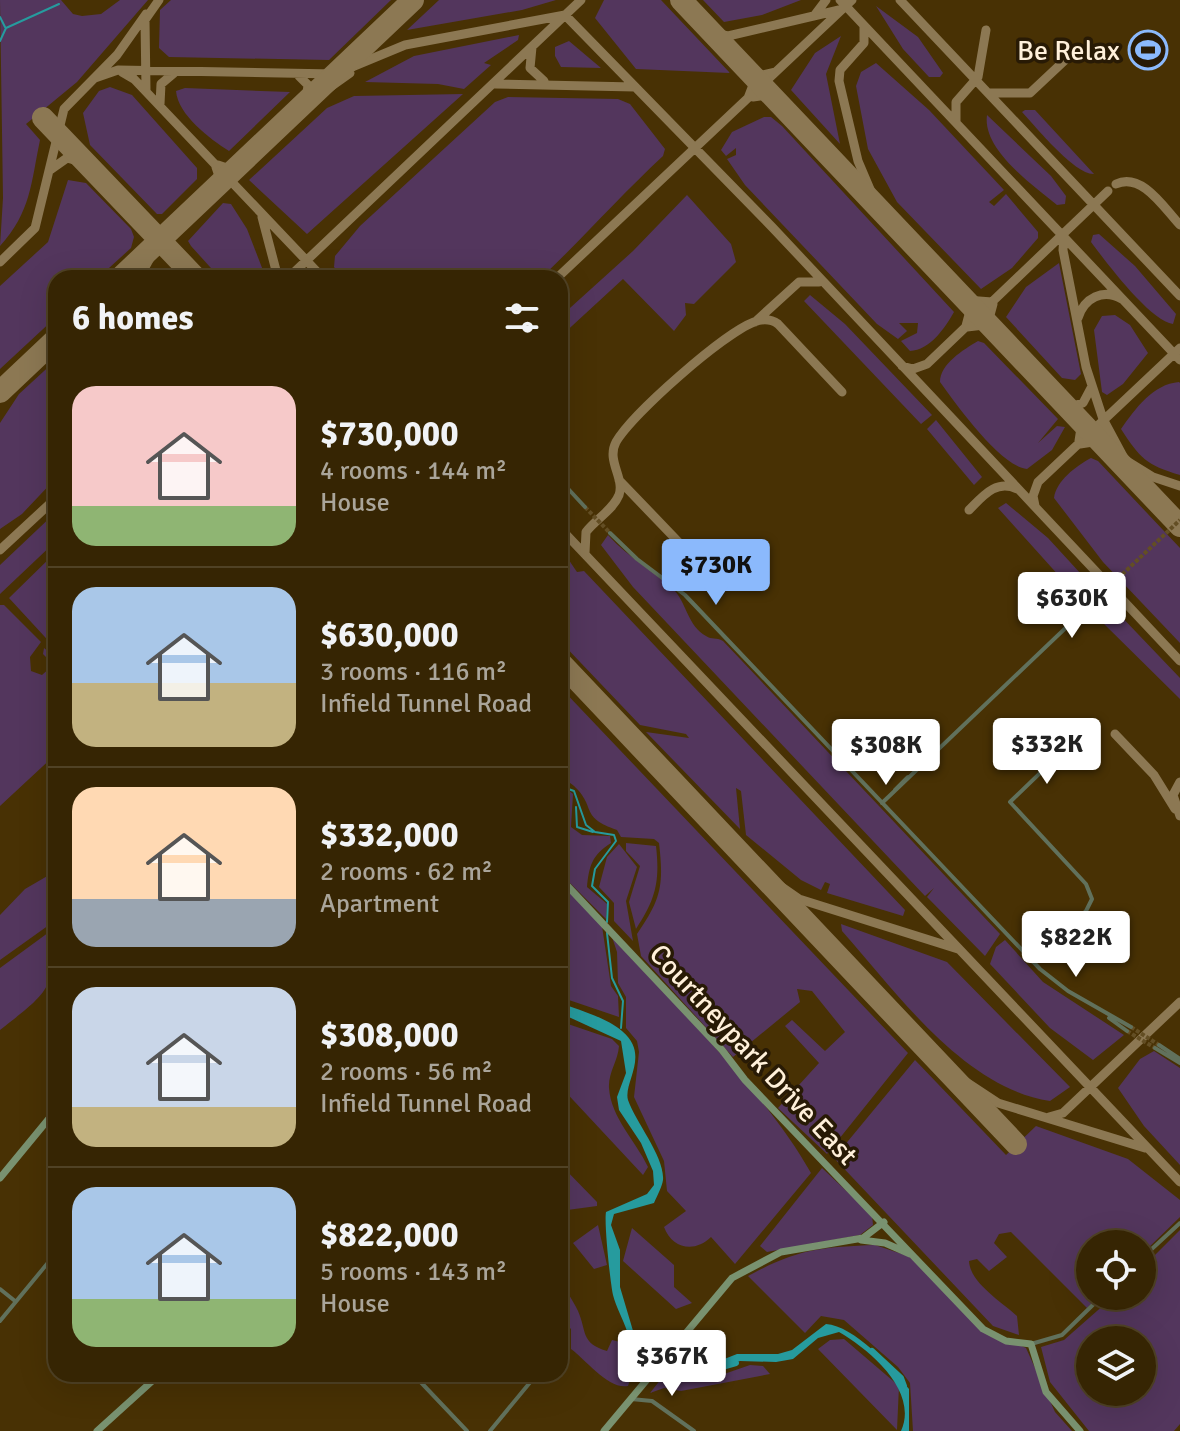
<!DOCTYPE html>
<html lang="en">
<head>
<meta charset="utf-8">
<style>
	body { margin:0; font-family:Signika,sans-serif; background:#3d2d0d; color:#f1f3f6; height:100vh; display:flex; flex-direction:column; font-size:30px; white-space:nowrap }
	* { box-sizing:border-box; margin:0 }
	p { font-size:26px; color:#aaa59a }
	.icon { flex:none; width:44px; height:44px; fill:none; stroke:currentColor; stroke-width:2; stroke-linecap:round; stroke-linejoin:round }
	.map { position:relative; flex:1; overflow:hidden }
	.side { position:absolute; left:48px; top:270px; width:520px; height:1112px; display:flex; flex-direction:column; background:#362503; border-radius:24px; box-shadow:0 8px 32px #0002,0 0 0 2px #504225 }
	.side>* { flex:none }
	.tools { position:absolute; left:1076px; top:1230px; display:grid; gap:16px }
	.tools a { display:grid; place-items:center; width:80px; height:80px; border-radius:50%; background:#362503; box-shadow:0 8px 32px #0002,0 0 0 2px #504225; font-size:40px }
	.price { position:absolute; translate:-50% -68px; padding:0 18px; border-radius:8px; background:#fff; color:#222; font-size:26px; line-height:52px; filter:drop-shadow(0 2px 4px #0008) }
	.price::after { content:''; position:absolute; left:50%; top:48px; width:24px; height:18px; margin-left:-12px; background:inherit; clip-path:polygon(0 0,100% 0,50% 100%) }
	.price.selected { background:#8bb9fc; color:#111 }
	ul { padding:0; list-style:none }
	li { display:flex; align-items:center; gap:24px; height:200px; padding:0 24px }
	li+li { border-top:2px solid #504225 }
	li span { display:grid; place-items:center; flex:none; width:224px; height:160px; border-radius:24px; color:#555 }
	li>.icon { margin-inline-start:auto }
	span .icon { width:96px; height:96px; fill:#fffc; stroke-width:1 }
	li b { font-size:34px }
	h2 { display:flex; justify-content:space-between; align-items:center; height:96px; padding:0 24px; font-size:34px }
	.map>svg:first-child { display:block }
</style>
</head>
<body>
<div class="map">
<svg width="1180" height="1431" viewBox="0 0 1180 1431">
	<rect width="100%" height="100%" fill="#483104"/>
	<path fill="#53365d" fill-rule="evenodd" d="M0,0H61L73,14L82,16L101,14L120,0H148L77,82L26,124L40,140C31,183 31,212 0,246L3,198Z
		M171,0H391L329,60L169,57L159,48L160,10Z
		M439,0H556L522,10L407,30Z
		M604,0H661L730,73L636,69L595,18Z
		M703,0H801L762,15L724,22Z
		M876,6L918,37L943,73L940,77H929L903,49Z
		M519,35L518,40L484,63L491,65L464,89L438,84L365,82L414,56Z
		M841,36L826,74L840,144L791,90L815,53Z
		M569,41L601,68L561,67L555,56V47Z
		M876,63L929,110L1004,190L989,202L994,206L1006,194L1038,232V238L1012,268L981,289L897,202L868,149L856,86L861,72Z
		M110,87L132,95L197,168V179L162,214H157L90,145L83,113L99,91Z
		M185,88L290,92L229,151C210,139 178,115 176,91Z
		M463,94L307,234L249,180L327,108L354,96Z
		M508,97L618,99L630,104L665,149L663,156C621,195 583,238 541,278H343L334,267L335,256L360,226L495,102Z
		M1025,110H1035L1094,174C1075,175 1036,127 1022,112Z
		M987,115L1051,176L1066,196L1065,204L1057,205C1033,185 982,150 987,115Z
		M764,117H771L782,126L954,312C945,328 930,350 910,351L901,341L917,333L918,323H899L907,331L898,339L877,324L745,185L727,159L736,155V148L726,156L721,150L732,132Z
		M68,180L86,183L131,229L134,237L131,248L98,278H56V317L0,369V286L48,242Z
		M687,195L731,244L736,262L694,304L685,303L686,315L674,331L623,279L560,337V317L633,251Z
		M223,203L231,204L247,229L266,278H220L191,246L188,241Z
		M1099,234L1135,266L1176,314L1173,324C1150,321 1106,262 1091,242L1093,235Z
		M1059,263L1081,374L1075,380L1062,378L1006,317L1026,287Z
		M810,295L845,324L932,415L921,424L804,301Z
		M1115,315L1130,325L1148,353L1123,384L1107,395L1102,392L1094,330L1102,316Z
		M978,341L984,343L1058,419L1038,443L1057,426L1065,427L1052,450L1027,469C1000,466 956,404 940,382C940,364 963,350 978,341Z
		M56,360V478L22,514L0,529V423L19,394Z
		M1179,382L1180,383V475C1146,465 1140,458 1121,429C1135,409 1153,384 1179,382Z
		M936,420L982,477L974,485L927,429Z
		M1091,458L1098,461L1180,548V643L1103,562L1054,498C1056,481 1076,466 1091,458Z
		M1006,503L1048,538L1092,586L1090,598L1078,597L998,508Z
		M56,512V541L0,594V565Z
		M608,535C629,559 656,571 675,591C687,605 688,626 706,636C712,640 716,637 723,641L1000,934L985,956L927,897L934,888L925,896L633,587L601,545Z
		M560,547L577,572L584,571L905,910L903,916L827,893L830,884L825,882L821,890L801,880L746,835L741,791L736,788L740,829L646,732L689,738L686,734L640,725L560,641Z
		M56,552V649L9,598Z
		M4,605L41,642L30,657L31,671L42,675L51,667L50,661L43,654L44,648L56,658V754L0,806V605Z
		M1116,611L1180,678V699L1101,621Z
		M560,687L908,1053L827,1154L778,1108L819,1063L785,1026L792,1020L825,1051L845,1032L812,991L797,989L800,1002L733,1057L641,956L637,934C661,899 664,886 659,843L654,839L621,837L617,830C580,817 596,808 576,788C572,783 565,781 560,776Z
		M568,790L573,794L571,827L582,835L610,836L611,843C592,855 589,866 587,887L607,904L606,919L560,873V791Z
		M626,843L656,846C660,881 656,899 636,929L629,902L640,866L626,851Z
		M619,844L637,867L626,901L633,941L614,921V903L599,887L607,857Z
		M56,871V920L0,960V915L25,889Z
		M560,883L602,926L611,986L618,996L619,1017L560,997Z
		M841,924L947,962L1070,1087L1050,1101C964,1088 897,993 842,931Z
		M56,927C56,990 47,993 0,1030V968Z
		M612,937C676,1008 765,1091 811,1173L735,1264L711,1237C695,1253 672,1249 664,1227L686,1211L667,1191L664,1161L634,1097L639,1052L637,1041L626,1028V997L618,983L617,952Z
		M1005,940L1043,982L1124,1035L1093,1060L1050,1028L990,964L996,947Z
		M568,1024L612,1039L619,1046C618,1061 608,1073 609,1088C611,1118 636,1141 648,1167L643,1175L560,1086V1027Z
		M1154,1051L1180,1068V1165L1144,1126L1118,1088L1140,1059Z
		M915,1060L1006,1155L1036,1126L1128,1159L1180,1200V1217L1142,1254V1244H1090V1296H1099L1087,1308L1011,1232L999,1234L994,1243L1007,1257L989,1271L977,1259L969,1261C970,1283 1002,1302 1017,1316L1019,1335L993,1326L834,1158Z
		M560,1164L597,1202V1206L560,1211Z
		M822,1168L872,1215L873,1225L860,1235L767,1252L760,1246Z
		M598,1225L607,1265L594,1269L573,1243Z
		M632,1228L674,1265V1287L692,1303L676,1309L623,1261Z
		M1180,1230V1424L1174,1431H1089L1050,1382L1041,1347L1064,1340L1114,1296H1142V1268ZM1090,1340H1142V1392H1090Z
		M875,1245L908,1256L926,1267L981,1328L1026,1348L1055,1412L1072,1431H913L910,1383L898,1367L844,1320L821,1316L805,1333L748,1276C797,1249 821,1247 875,1245Z
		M560,1275C564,1290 572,1298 578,1311C587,1331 580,1343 607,1351L612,1340L624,1343L633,1371L628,1386C609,1390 586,1360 571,1349V1329L560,1318Z
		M844,1339L899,1386L897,1430L818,1349L830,1340Z
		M750,1365L763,1366L770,1374L681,1391L664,1388L650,1393L661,1379L704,1381Z"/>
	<path fill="#269b9e" d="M560,1003C579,1010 607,1018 622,1031C651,1055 623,1082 628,1100C636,1123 665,1157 663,1180C662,1187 657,1196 654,1203L614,1214L611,1225L620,1250V1287L639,1351L645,1357L704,1367L737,1354H778L792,1350L826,1324C854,1326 892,1367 909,1389V1431H901C919,1391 870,1350 839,1332L818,1338L793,1359L776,1362L740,1361L708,1372H678L638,1361L624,1339L627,1331C623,1319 616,1307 613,1295C610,1281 604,1223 606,1212L647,1194L654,1185L653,1171L641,1143L619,1110L617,1097L626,1073L621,1041L560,1013Z"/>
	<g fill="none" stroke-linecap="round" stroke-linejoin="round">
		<path stroke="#269b9e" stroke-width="2" d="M0,17L5,27
			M0,41L6,28L59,4
			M560,786L574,791L586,825L595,832L614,835L616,841L595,869L592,886L608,902L607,922
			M576,807L577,827L593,832
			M607,933L612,978L623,1001L621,1028"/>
		<path stroke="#269b9e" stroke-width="6" d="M872,1351L901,1378L904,1386
			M708,1371L736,1363"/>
		<path stroke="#8c7853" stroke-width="9" d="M840,0L1180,360
			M900,0L1180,296
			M814,16L826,0
			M864,27V43L840,70L839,81L858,161L878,208
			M710,31L728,36L839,10
			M532,47L530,68L544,81
			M122,72L134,79L323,278
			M299,76L308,85L306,101
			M95,78L118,70L335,74L405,45L565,15L772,227L1180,661
			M495,84L635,87
			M146,90L145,20L159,0
			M989,93H1030L1078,48
			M753,97L767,95L779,102
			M748,98L753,85L747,69L763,75L775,72
			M160,104L161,84L174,73
			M295,112L350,73
			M956,121V102L978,77L986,30
			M218,165L227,168L241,163
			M50,170L67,158L88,164
			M1116,184C1142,172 1164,208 1180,225
			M213,190L219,176L216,167
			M262,217L278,278
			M1064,235L1063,250L1086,367L1103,419L1125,460L1175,521
			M0,262L35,228L64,109L117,55L146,14
			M139,278L160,240
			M288,278L581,0
			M557,278L852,0
			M1078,318C1084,298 1103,288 1122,299
			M755,322L799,282H819
			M966,326L970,311L966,300L992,302
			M967,327L984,325L995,331L990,315L993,304
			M902,366L913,369L927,364L1108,191
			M0,395L11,382
			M1063,402L1073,406L1083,403L1091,388
			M1075,415L1081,428L1079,441
			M1080,444L1093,442L1106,448L1101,435L1104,420
			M1106,448L1153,477L1180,486
			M619,480L690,554
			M1035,506L1033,496L1038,482L1180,348
			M969,510C983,496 996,479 1017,489
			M560,528L1180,1182
			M0,550L56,498
			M585,553L586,532C596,519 613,510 619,495C625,478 606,461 616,442C633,413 723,334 754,322C762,319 771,319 778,324L842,392
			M1115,734L1154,775L1175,809
			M1180,782L1173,795L1180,816
			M753,867L799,899L958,949
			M945,1068L998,1103L1145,1148
			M1049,1117L1063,1113L1180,1002"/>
		<path stroke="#8c7853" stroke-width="22" d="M681,0L1180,526
			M43,118L196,278
			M120,278L413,0
			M0,392L56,339
			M560,662L1016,1144"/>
		<path stroke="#634e24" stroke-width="4" stroke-dasharray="4 2" stroke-linecap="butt" d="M585,507L610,533
			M1096,599L1180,520
			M1131,1027L1159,1045
			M1127,1031L1155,1048"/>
		<path stroke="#61715c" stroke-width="4" d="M560,437L563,434
			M560,480L585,507
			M610,533L637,559L685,595L1040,969L1068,991L1131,1027
			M895,790L908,777
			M882,803L1096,599
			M1033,962L1086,911L1092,899L1086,884L1010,802L1065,749
			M1109,1018L1127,1031
			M1159,1045L1180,1059
			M1155,1048L1180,1063
			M1142,1258L1180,1223
			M0,1289L15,1301
			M0,1321L56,1253
			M1031,1344L1062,1335L1102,1296
			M413,1374L467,1431
			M631,1399L652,1401L694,1431
			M490,1431L537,1374"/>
		<path stroke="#799270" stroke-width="7" d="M560,878L722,1050L745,1080L983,1329L1006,1341L1031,1344L1046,1392L1080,1431
			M0,1178L56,1110
			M861,1240L885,1243L910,1254
			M97,1431L160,1374
			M604,1431L732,1278L781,1252L863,1238L884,1222"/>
	</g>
	<defs>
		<symbol id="stadium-ring" viewBox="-11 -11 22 22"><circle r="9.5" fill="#281a05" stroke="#8bb9fc" stroke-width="1.5"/><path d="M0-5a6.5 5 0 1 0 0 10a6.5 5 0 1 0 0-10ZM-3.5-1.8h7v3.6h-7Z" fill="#8bb9fc"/></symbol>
	</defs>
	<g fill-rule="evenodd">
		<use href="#stadium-ring" x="1126" y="28" width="44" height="44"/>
	</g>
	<g text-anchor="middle" stroke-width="7" stroke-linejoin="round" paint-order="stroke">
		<g font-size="28" fill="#fff0da" stroke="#281a05" text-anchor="end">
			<text x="1120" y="60">Be Relax</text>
		</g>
		<g font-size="28" fill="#fff0da" stroke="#281a05">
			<text transform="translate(754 1054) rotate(47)" y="10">Courtneypark Drive East</text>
		</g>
	</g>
</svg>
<div class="tools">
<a><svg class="icon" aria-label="locate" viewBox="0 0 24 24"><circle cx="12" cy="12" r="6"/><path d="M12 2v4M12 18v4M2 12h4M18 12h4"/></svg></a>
<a><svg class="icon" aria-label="layers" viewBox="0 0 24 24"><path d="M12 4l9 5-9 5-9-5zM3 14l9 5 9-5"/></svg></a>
</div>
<b class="price selected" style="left:716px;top:607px">$730K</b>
<b class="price" style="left:1072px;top:640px">$630K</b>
<b class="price" style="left:1047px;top:786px">$332K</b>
<b class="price" style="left:886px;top:787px">$308K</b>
<b class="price" style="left:1076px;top:979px">$822K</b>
<b class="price" style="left:672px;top:1398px">$367K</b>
<section class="side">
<h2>6 homes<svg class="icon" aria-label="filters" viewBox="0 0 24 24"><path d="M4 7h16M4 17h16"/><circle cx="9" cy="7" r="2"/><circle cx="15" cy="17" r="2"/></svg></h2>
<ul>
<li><span style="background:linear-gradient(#f6c9c9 75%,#8fb573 0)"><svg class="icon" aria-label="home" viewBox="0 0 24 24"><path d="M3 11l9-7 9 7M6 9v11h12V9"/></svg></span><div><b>$730,000</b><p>4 rooms · 144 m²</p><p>House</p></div></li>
<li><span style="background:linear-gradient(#a9c7e8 60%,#c2b280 0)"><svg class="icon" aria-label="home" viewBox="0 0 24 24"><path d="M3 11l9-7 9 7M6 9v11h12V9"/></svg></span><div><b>$630,000</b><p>3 rooms · 116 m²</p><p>Infield Tunnel Road</p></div></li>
<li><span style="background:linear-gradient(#ffd9b3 70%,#9aa5b1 0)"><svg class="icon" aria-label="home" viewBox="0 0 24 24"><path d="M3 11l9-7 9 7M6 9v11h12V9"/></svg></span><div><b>$332,000</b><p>2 rooms · 62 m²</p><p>Apartment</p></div></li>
<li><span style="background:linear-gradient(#c9d6e8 75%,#c2b280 0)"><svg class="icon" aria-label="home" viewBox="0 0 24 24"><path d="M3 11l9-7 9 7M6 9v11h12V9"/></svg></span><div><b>$308,000</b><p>2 rooms · 56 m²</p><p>Infield Tunnel Road</p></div></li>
<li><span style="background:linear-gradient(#a9c7e8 70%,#8fb573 0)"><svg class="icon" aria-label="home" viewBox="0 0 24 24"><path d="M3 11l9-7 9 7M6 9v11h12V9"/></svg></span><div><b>$822,000</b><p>5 rooms · 143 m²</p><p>House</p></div></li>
</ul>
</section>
</div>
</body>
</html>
